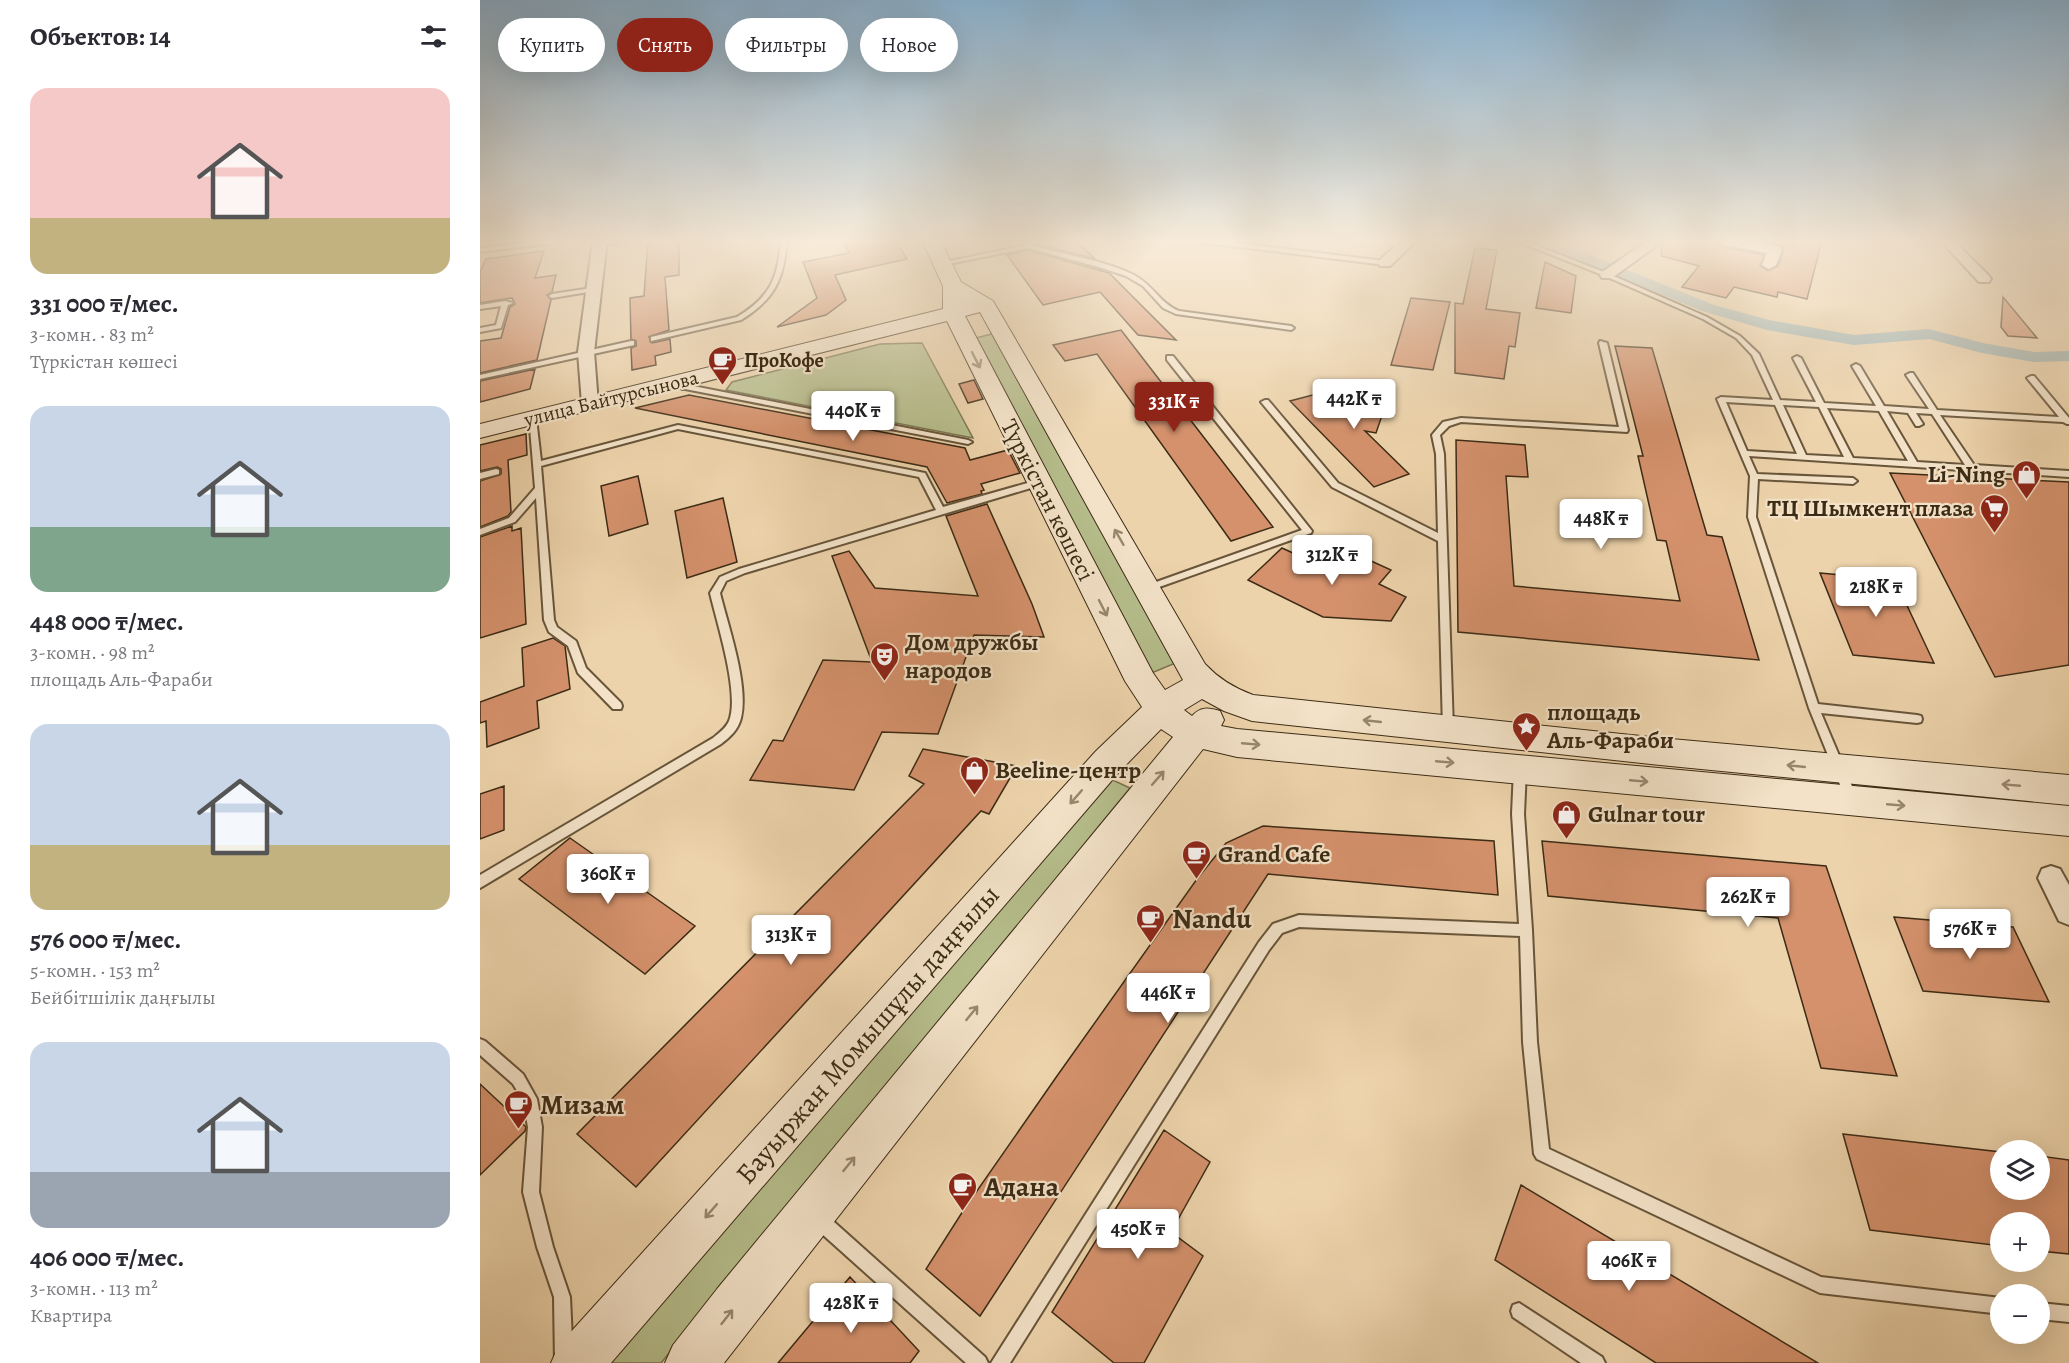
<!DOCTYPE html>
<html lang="ru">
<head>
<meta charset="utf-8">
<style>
	body { margin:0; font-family:Alegreya,serif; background:#f2f2f3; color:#2b2b33; height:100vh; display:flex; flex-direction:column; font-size:22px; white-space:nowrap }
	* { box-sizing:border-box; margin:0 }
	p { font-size:20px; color:#7c7c81 }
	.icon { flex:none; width:33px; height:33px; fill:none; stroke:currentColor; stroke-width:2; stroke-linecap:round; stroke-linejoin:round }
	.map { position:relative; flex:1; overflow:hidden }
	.panel { display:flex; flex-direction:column; background:#fff; width:480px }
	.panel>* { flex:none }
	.guide { position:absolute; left:18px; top:18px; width:570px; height:54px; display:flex; gap:12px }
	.controls { position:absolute; left:1510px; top:1140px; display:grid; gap:12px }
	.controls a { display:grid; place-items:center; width:60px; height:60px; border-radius:50%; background:#fff; box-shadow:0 6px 24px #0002; font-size:30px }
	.price { position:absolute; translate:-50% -51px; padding:0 14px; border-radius:6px; background:#fff; color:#222; font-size:20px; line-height:39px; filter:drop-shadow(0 2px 3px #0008) }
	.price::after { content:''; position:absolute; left:50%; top:36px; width:18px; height:14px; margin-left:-9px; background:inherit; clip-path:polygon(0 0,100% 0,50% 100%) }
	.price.selected { background:#8f2418; color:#fff }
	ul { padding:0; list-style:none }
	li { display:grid; align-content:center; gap:12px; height:318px; padding:0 30px }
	li span { display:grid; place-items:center; height:186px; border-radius:18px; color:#555 }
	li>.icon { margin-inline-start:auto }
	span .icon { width:108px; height:108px; fill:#fffc; stroke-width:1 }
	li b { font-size:26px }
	h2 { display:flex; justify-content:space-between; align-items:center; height:72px; padding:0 30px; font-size:26px }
	.tag { padding:0 21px; border-radius:27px; background:#fff; box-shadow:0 6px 24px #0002; font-size:21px; line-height:54px }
	.tag.selected { background:#8f2418; color:#fff }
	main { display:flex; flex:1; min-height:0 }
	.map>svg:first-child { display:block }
</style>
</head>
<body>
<main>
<section class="panel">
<h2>Объектов: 14<svg class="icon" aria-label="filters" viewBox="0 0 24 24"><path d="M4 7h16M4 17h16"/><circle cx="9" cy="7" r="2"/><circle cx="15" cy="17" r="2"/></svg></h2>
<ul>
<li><span style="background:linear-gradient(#f6c9c9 70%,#c2b280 0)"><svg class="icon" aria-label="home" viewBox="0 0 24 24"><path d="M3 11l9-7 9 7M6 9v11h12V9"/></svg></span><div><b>331 000 ₸/мес.</b><p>3-комн. · 83 m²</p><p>Түркістан көшесі</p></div></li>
<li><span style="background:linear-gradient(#c9d6e8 65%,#7fa58c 0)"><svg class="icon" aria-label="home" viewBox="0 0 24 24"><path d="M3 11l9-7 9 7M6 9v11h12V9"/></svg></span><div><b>448 000 ₸/мес.</b><p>3-комн. · 98 m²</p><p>площадь Аль-Фараби</p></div></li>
<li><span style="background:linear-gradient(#c9d6e8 65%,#c2b280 0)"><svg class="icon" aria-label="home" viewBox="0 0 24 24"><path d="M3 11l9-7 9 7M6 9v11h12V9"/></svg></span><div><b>576 000 ₸/мес.</b><p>5-комн. · 153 m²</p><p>Бейбітшілік даңғылы</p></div></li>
<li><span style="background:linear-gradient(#c9d6e8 70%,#9aa5b1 0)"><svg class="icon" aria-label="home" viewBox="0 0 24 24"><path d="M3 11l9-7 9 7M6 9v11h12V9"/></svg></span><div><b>406 000 ₸/мес.</b><p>3-комн. · 113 m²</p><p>Квартира</p></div></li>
</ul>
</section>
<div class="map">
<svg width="1589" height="1363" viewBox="0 0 1589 1363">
	<rect width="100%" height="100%" fill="#edd3ab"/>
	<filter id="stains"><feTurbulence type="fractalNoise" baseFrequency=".00333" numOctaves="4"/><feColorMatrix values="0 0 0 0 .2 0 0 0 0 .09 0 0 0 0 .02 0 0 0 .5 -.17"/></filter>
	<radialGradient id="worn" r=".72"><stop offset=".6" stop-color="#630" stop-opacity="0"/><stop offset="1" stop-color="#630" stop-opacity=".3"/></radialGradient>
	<path fill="#b5bd8b" stroke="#787450" stroke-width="1.5" d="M519,332L703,660L669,674L488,340Z
		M442,343L493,438L246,390L252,382L400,344Z
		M626,777L650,788L181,1363H126Z"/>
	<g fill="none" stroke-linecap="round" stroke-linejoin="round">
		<path fill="#9eb5b5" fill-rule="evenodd" d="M1054,240H1074L1234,305L1289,320L1374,335L1449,329L1503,343L1554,352L1589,351V361L1554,362L1502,353L1449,339L1374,345L1287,330L1222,311L1056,243Z"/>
	</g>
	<path fill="#d4916c" stroke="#3c2b15" stroke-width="1.5" d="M168,240H199V275L185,277L189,330L169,337L172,343L190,339L191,352L175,356L176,365L152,370L151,348L156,346V341L151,339L150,298L164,296Z
		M362,240H415L427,259L355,275L366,300L346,315L297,327L337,298L323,262L369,253Z
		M559,240H596L615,259L556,244Z
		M1186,240H1231L1240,246L1284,255L1280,266L1288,271L1298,266L1304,249L1300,245L1273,240H1342L1327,299L1298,292L1297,297L1254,287L1246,298L1202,287L1219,266L1181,256L1182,244Z
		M995,248L1017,250L1006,309L1040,313L1035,347L1029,346L1024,379L975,373V303L983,304Z
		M548,250L629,273L696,340L658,335L620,292L563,305L527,255Z
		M64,251L55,278L76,275L72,292L67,295L71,300L57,360L0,373V341L21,338L30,307L35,304L32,298L0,303V272L6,259Z
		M1065,262L1096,276L1091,313L1056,308Z
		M1523,297L1557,338L1528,336L1521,327Z
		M931,298L970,302L953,370L911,365Z
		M641,330L793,527L751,541L617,354L585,361L573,345Z
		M1135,346L1172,348L1227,535L1242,537L1279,660L978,632L976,440L1045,445L1048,477L1026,476L1034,586L1200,601L1186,541L1177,540L1158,456H1163Z
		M55,369L50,389L0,402V381Z
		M494,380L503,399L488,403L479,384Z
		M869,385L910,392L896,433L885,431L929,474L894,487L810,401L844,392L860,408Z
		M209,395L485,448L490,460L528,450L540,473L501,484L504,490L501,491L502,494L467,503L447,467L155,408Z
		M46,434L47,455L28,460L31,512L28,516L0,527V481L21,474V469L17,467L0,471V445Z
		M1410,473L1589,482V665L1515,677Z
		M158,476L168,524L129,536L121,486Z
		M243,498L257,562L207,578L195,511Z
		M507,504L552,604L564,637L494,635L458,734L402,732L374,790L270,780L293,740L303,741L343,660L392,662L352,556L369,551L395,588L498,596L466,516Z
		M32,526V531L41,528L46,624L0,638V537Z
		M802,548L848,569L867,550L911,570L899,584L926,597L911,621L843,617L768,580Z
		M1340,573L1415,580L1454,663L1373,655Z
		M73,638L85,646L90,689L57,701L59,728L7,747L6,721L0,723V702L44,686L42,648Z
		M443,749L537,766L509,814L501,811L156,1187L97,1134L444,784L429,776Z
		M24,786V830L0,839V794Z
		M783,826L1014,841L1018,895L788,874L500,1316L446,1269L483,1211L577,1076L717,879L746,843Z
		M90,838L215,926L165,974L39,879Z
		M1062,841L1346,866L1417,1076L1341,1068L1298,918L1068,896Z
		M1414,917L1533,927L1569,1002L1443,991Z
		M0,1084L46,1127L45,1131L0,1175Z
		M684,1130L730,1162L691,1232L723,1256L664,1363H634L572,1312Z
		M1363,1134L1521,1152V1190H1560V1156L1589,1160V1254L1560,1251V1222H1521V1246L1390,1230Z
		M1041,1185L1338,1363H1176L1015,1260Z
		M370,1277L439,1351L430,1363H298Z"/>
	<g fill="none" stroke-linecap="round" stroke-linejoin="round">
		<defs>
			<path id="lane" d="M68,240H85L82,242L0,252V248Z
				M137,240H153L120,246L117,244Z
				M301,240H307C304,279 295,299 261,320L171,341V337L257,317C290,297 298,279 301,240Z
				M551,240H557L552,245C585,256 621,259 652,274C673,284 679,303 699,311L811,326L814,328L811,330L696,314L683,308L663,286L646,276L619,267L548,248L464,265L461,263L546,245Z
				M715,240H732L905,261L908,263L905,265L718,242Z
				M899,240H908L925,247L920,248Z
				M1034,240H1042L1129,274L1227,317L1260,336L1279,354L1300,400L1336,402L1313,358L1317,356L1321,358L1344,403L1396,406L1372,366L1376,364L1380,366L1404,406L1449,409L1426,375L1430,373H1433L1457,410L1579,417L1547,378L1551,376H1554L1589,418V424H1587L1583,422L1460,415L1494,465L1589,471V477L1269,456L1277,474L1373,478L1377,481L1373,484L1278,479L1276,517L1338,704L1437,715L1441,716L1442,719L1441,722L1437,723L1341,713L1377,798L1375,802L1371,803L1367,802L1329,708L1268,517L1270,476L1237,399L1241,397L1293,400L1272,355L1256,338L1223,319L1125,276ZM1246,402L1295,405L1317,454L1267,451ZM1303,405L1339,407L1364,457L1326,455ZM1347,408L1399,411L1428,461L1373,458ZM1407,411L1428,413L1436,426H1439L1443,424L1436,413L1452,414L1485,465L1437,462Z
				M112,288L114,289V291L72,298L69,296L72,294Z
				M25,301L33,303L28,305L21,328L0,332V328L16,325L21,306L0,309V305Z
				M151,341H154V345L0,379V375Z
				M1120,341L1127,343L1148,430L1147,432L981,422L969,426L960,435L964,454L973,729L972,732H964L963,729L958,541L852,487L781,402L785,400H788L858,483L958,533L956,454L952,435L963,422L981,418L1139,427L1119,343Z
				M687,356H693L832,531L831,533L668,591L665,590L663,588L665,586L822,530L687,360Z
				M199,378H205L208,385L488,440L492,442L488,444L205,389H202L198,380Z
				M49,416H52L56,418L61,461L198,425L445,473L463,507L558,480L562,483L561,485L265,573L246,581L240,593C248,626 269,685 261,718C258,730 250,737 241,744L0,888V875L233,738C239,733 246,728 249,721C260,694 237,623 230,593L240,577L259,569L456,510L439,477L198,429L61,466L74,620L77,627L96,641L106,668L141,703L142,706L141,709H133L98,673L88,646L69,632L64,620L56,498L35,522L0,535V529L29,518L55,488Z
				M16,469L19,470V474L0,479V473Z
				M1040,764L1044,766L1046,769L1044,814L1052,930L1057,1042L1069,1149L1341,1277L1521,1298V1314L1340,1293L1057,1159L1054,1154L1043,1042L1040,936L819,927L802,933L789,950L530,1363H511L779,942L793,924L819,915L1039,924L1032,814L1034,769L1036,766Z
				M0,1039L5,1041L43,1074L57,1099L62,1127L59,1192L73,1247L90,1297L93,1363H75L74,1297L57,1247L43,1192L48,1127L43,1101L33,1084L0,1055Z
				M338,1211L344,1213L505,1357L508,1363H486L332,1225L330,1219L332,1213Z
				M1039,1303L1122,1357L1125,1363H1101L1033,1317L1031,1311L1033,1305Z
				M1560,1303L1589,1306V1322L1560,1319Z"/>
			<path id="street" d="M113,240H127L114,352L118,404L110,409L102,404L98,352Z
				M922,240H937L910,266H900L898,263L900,260Z
				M1169,240H1184L1132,278H1122L1120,275L1122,272Z
				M1233,240H1261L1300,247L1302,250L1296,265L1289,269L1282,265L1287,253L1240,244Z
				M1460,240H1473L1509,276L1511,279L1509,282H1499Z
				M1571,866L1580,869L1589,885V925L1579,921L1558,878L1562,869Z"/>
			<path id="secondary" d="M442,240H460L481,282L513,301L725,664C739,679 754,688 773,695L1180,738L1589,775V805L1180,765L772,721L744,711L722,699L704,710L712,716C720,707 728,707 740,711L744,720L741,726L757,729L1589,806V836L757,757L723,749L244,1363H185L193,1345L237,1289L693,737L681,729L640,771L131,1363H71L79,1345L616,751L662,707L645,681L467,321L0,438V424L463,309V286ZM500,312L703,680L685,690L673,673L485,316Z"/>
		</defs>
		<use href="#lane" stroke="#68553a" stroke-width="4"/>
		<use href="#street" stroke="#68553a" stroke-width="4"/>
		<use href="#secondary" stroke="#3c2b15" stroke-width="2"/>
		<use href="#lane" fill="#f3e2c8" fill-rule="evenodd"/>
		<use href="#street" fill="#f3e2c8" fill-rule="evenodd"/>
		<use href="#secondary" fill="#f3e2c8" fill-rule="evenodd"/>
	</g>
	<defs><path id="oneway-shaft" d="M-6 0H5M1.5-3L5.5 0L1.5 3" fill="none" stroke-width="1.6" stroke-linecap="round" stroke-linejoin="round" transform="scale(1.5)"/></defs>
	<g stroke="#98866e">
		<use href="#oneway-shaft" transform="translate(496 360) rotate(63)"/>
		<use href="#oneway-shaft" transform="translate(639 537) rotate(-120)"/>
		<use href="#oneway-shaft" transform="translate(623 608) rotate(63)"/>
		<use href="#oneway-shaft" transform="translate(892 721) rotate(-174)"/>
		<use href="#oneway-shaft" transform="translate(771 744) rotate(5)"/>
		<use href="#oneway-shaft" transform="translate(965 762) rotate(5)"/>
		<use href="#oneway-shaft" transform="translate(1316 766) rotate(-174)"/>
		<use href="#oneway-shaft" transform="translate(678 778) rotate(-49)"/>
		<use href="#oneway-shaft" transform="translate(1159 781) rotate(5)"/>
		<use href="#oneway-shaft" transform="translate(1531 785) rotate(-175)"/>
		<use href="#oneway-shaft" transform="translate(596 797) rotate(131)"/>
		<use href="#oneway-shaft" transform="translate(1416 805) rotate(5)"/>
		<use href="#oneway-shaft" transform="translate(492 1013) rotate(-51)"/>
		<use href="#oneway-shaft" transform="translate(369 1164) rotate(-51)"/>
		<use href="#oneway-shaft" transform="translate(231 1211) rotate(131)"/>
		<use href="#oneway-shaft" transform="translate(247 1317) rotate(-52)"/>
	</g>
	<linearGradient id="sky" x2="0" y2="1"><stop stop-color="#8ab4d4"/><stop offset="0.56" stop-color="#f7ebd9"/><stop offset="1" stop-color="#f7ebd9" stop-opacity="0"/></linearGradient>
	<rect width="1589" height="431" fill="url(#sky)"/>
	<defs>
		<symbol id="cafe-pin" viewBox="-11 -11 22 30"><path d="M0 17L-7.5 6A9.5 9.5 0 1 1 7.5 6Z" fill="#8f2418" stroke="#f3e2c8"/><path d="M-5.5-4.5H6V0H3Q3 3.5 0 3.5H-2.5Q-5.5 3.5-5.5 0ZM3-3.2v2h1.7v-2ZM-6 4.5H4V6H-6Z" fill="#fff"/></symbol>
		<symbol id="shop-pin" viewBox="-11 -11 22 30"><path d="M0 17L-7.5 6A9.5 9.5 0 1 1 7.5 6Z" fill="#8f2418" stroke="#f3e2c8"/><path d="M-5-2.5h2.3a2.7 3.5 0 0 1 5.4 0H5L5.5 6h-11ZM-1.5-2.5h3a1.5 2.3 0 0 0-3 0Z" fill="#fff"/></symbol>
		<symbol id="supermarket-pin" viewBox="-11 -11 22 30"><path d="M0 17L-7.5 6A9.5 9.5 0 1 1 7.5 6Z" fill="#8f2418" stroke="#f3e2c8"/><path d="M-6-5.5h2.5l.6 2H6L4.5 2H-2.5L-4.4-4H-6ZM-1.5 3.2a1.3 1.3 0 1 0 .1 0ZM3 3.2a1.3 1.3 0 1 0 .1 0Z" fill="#fff"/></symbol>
		<symbol id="theatre-pin" viewBox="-11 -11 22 30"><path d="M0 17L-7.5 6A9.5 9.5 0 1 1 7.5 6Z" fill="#8f2418" stroke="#f3e2c8"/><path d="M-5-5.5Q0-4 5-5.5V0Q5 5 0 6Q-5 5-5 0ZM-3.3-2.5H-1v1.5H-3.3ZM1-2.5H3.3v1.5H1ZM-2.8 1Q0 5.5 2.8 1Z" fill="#fff"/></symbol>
		<symbol id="sight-pin" viewBox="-11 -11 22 30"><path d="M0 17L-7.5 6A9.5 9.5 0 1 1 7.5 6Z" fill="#8f2418" stroke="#f3e2c8"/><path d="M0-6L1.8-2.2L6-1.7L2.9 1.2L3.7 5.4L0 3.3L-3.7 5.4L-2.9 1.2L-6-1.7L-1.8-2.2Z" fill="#fff"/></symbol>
	</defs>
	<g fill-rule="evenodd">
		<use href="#cafe-pin" x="226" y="344" width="33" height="45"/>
		<use href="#shop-pin" x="1530" y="458" width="33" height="45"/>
		<use href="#supermarket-pin" x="1498" y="492" width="33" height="45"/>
		<use href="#theatre-pin" x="388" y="640" width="33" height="45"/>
		<use href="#sight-pin" x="1030" y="710" width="33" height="45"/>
		<use href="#shop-pin" x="478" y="754" width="33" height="45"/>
		<use href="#shop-pin" x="1070" y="798" width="33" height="45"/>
		<use href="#cafe-pin" x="700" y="838" width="33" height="45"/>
		<use href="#cafe-pin" x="654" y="902" width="33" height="45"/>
		<use href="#cafe-pin" x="22" y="1088" width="33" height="45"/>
		<use href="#cafe-pin" x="466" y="1170" width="33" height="45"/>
	</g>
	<g text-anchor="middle" stroke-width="4.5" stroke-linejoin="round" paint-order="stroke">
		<g font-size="20" font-weight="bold" fill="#3c2b15" stroke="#f3e2c8" text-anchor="start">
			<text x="264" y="367">ПроКофе</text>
		</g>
		<g font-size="20" fill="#3c2b15" stroke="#f3e2c8">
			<text transform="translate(131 398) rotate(-14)" y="7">улица Байтурсынова</text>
		</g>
		<g font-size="24" font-weight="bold" fill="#3c2b15" stroke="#f3e2c8" text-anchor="start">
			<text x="1525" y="482" text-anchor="end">Li-Ning</text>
			<text x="1494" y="516" text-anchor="end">ТЦ Шымкент плаза</text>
			<text x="425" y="650">Дом дружбы<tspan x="425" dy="28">народов</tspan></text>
			<text x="1067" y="720">площадь<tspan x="1067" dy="28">Аль-Фараби</tspan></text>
			<text x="515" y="778">Beeline-центр</text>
			<text x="1108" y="822">Gulnar tour</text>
			<text x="738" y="862">Grand Cafe</text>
		</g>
		<g font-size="24" fill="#3c2b15" stroke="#f3e2c8">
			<text transform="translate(568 500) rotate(63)" y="8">Түркістан көшесі</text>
		</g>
		<g font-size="28" font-weight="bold" fill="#3c2b15" stroke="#f3e2c8" text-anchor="start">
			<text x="692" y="928">Nandu</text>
			<text x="60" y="1114">Мизам</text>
			<text x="504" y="1196">Адана</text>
		</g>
		<g font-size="28" fill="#3c2b15" stroke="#f3e2c8">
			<text transform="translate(387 1034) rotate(-49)" y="10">Бауыржан Момышұлы даңғылы</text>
		</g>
	</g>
	<rect width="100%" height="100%" filter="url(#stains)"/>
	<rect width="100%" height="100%" fill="url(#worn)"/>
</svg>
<div class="controls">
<a><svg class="icon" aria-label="layers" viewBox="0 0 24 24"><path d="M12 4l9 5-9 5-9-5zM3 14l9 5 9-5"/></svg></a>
<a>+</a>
<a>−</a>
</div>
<b class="price" style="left:874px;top:430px">442K ₸</b>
<b class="price selected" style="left:694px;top:433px">331K ₸</b>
<b class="price" style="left:373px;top:442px">440K ₸</b>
<b class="price" style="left:1121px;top:550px">448K ₸</b>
<b class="price" style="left:852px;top:586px">312K ₸</b>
<b class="price" style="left:1396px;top:618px">218K ₸</b>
<b class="price" style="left:128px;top:905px">360K ₸</b>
<b class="price" style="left:1268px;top:928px">262K ₸</b>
<b class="price" style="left:1490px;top:960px">576K ₸</b>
<b class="price" style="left:311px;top:966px">313K ₸</b>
<b class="price" style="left:688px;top:1024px">446K ₸</b>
<b class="price" style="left:658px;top:1260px">450K ₸</b>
<b class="price" style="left:1149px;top:1292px">406K ₸</b>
<b class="price" style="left:371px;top:1334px">428K ₸</b>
<div class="guide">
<a class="tag">Купить</a>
<a class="tag selected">Снять</a>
<a class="tag">Фильтры</a>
<a class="tag">Новое</a>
</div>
</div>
</main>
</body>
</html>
